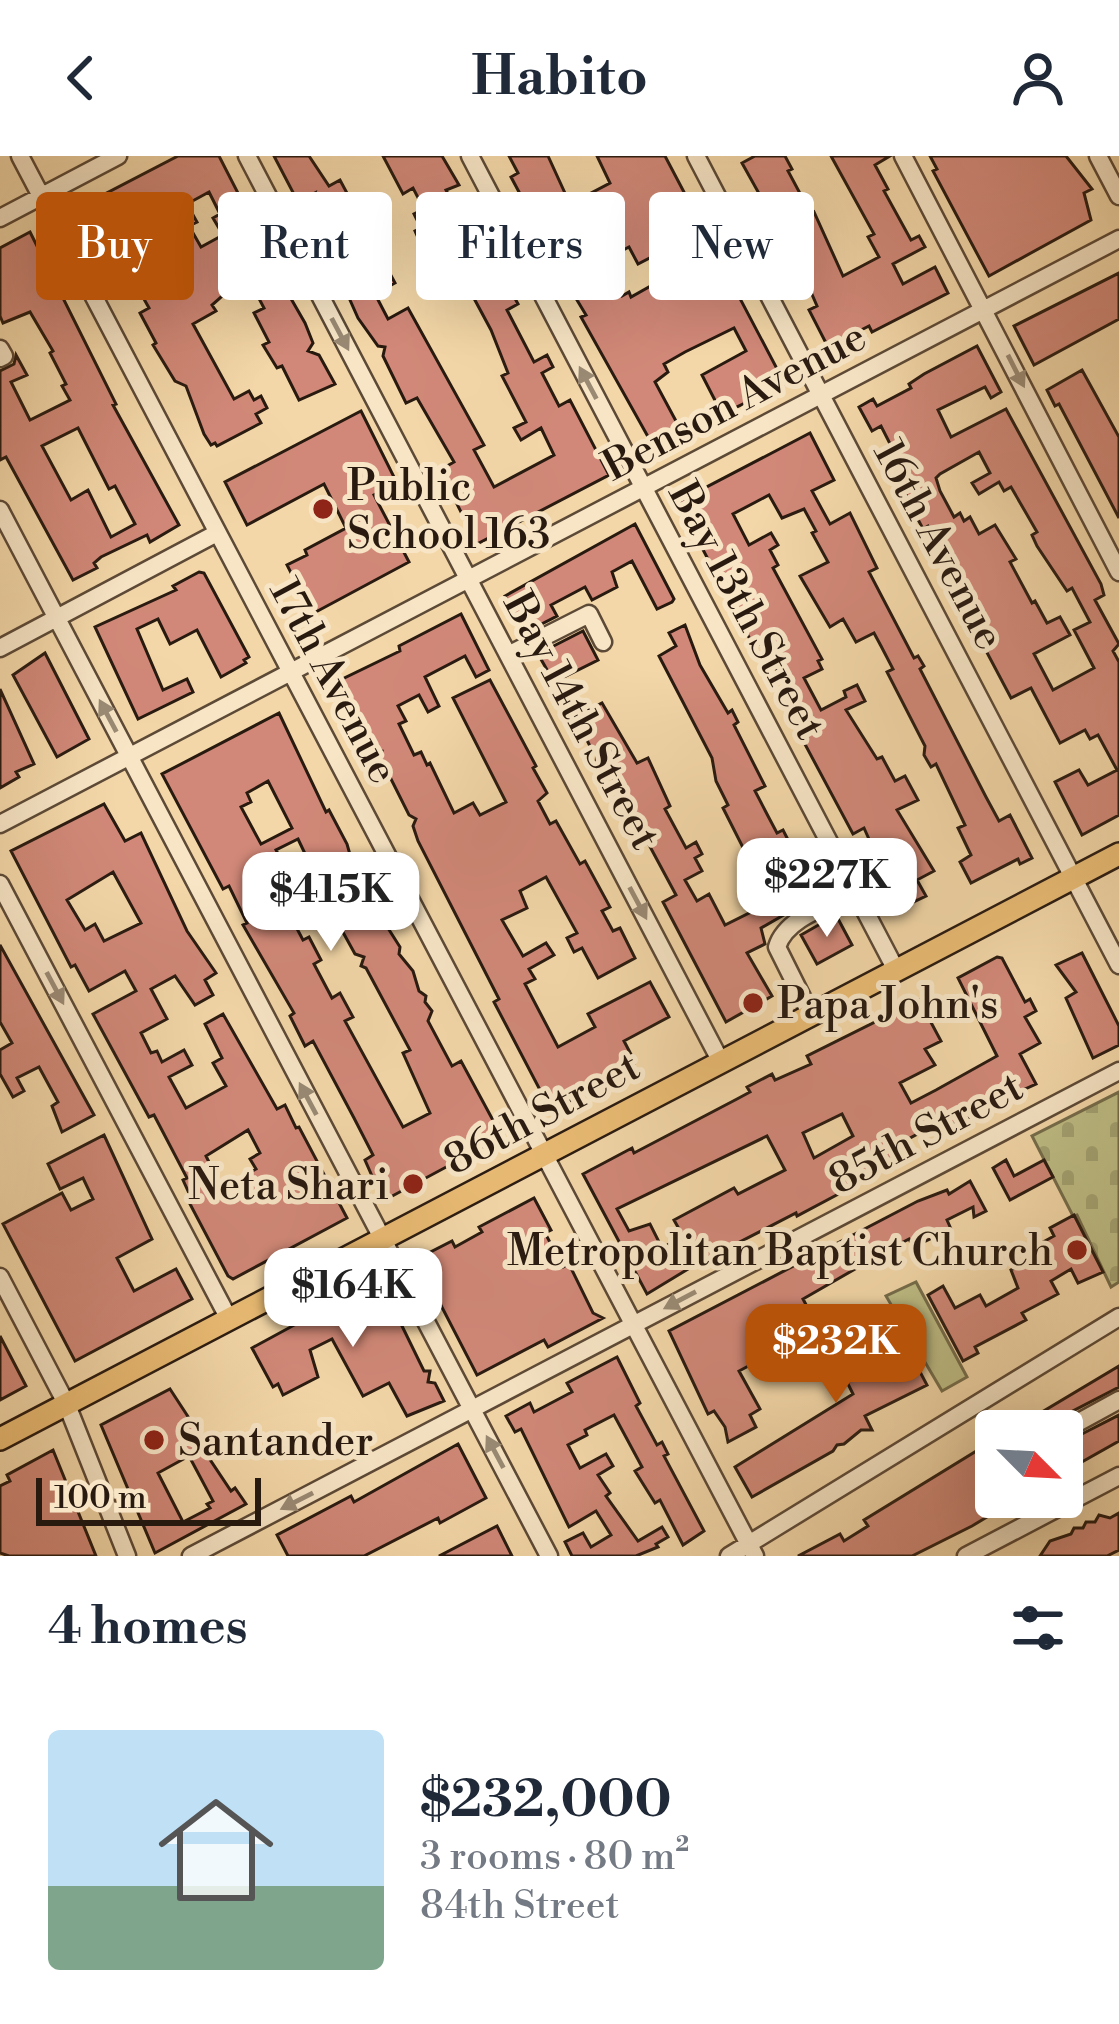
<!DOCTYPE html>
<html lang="en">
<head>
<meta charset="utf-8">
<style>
	body { margin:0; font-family:"Libre Bodoni",serif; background:#f2f2f3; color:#1f2937; height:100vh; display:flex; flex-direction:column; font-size:45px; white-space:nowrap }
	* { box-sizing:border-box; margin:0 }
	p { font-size:39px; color:#747a83 }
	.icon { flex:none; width:66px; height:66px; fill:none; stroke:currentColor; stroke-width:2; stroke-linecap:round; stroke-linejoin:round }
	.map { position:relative; height:1400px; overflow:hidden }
	.details { display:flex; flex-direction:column; background:#fff; flex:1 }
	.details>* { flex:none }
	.guide { position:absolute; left:36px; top:36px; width:1047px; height:108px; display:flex; gap:24px }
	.needle { width:78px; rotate:114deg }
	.tools { position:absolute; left:975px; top:1254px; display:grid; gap:24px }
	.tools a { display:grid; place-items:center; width:108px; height:108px; border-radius:12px; background:#fff; box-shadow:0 12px 48px #0002; font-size:60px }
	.scale { position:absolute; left:36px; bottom:30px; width:225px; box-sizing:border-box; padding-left:12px; border:6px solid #291a10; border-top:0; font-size:33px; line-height:42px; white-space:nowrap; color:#291a10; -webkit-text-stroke:9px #f7e5c6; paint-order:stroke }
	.price { position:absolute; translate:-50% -102px; padding:0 27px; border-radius:24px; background:#fff; color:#222; font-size:39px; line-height:78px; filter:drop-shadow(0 3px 6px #0008) }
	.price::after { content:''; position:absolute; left:50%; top:72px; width:36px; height:27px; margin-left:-18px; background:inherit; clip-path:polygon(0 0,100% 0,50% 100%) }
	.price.on { background:#b45309; color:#fff }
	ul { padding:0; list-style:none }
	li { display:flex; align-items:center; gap:36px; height:300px; padding:0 48px }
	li+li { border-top:3px solid #e0e1e3 }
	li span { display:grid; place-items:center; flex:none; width:336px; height:240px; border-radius:12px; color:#555 }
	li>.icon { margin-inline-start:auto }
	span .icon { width:144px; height:144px; fill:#fffc; stroke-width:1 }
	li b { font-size:51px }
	h2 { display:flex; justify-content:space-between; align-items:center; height:144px; padding:0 48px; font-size:51px }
	.pill { padding:0 42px; border-radius:12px; background:#fff; box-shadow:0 12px 48px #0002; font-size:42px; line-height:108px }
	.pill.on { background:#b45309; color:#fff }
	header { display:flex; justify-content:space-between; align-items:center; height:156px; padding:0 48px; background:#fff; font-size:54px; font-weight:700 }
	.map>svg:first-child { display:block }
</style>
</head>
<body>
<header><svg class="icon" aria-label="back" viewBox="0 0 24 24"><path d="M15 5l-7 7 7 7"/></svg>Habito<svg class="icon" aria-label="person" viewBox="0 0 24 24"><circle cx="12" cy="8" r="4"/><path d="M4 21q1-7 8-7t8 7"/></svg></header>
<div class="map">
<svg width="1119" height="1400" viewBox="0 0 1119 1400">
	<defs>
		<pattern id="cemetery-stones" width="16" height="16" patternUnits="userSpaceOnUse" patternTransform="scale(3)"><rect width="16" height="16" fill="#bebd85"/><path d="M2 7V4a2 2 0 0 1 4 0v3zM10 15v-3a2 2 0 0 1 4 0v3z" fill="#a3a272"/></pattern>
	</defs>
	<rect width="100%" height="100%" fill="#f3d7a8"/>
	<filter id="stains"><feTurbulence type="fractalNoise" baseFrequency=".00167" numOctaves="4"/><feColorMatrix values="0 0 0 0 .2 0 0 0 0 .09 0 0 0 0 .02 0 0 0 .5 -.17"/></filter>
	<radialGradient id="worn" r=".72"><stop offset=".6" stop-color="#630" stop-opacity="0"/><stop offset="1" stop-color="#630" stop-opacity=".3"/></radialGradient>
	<path fill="#bebd85" stroke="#746c4a" stroke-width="3" d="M916,1126L967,1221L942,1235L886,1140Z"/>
	<path fill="url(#cemetery-stones)" stroke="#746c4a" stroke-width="3" d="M1119,936V1126L1111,1131L1077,1059L1073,1060L1032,980Z"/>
	<path fill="#d18878" stroke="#291a10" stroke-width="3" fill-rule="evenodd" d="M178,0H219L239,39L235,41L244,61L305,167L313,187L308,195L319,199L335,228L299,244L282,210L277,212L263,189L269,186L254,157L264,152L243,112L222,123L228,135L212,149L216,155L193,168L234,243L249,235L254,244L261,240L267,252L256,258L261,267L217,290L215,287L211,289L204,278L186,230L175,225L153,189L156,187L140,157L149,152L130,118L117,125L78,52ZM209,36L220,58L213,62L223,79L201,91L189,70L197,66L187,48Z
		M274,0H309L329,30L340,24L395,127L375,138L388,163L408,152L484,289L474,294L494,331L554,299L541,272L521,284L514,272L526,266L502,220L508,217L491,174L448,94L434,101L425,83L420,86L415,75L421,72L414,58L424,53L413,32L403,38L383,0H442L459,29L446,34L469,80L478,75L518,148L507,154L534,206L547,199L553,211L542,217L559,250L570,244L609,319L477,388L440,314L454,306L417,242L406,247L383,200L385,191L378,190L358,162L334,108L336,101L330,99L309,59L315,37L298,46Z
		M509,0H548L570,48L610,27L597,0H665L785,228L722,258L702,219L746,195L734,172L685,196L664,208L668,216L655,226L684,280L656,295L581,161L586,159L577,144L613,124L622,140L629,136L631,141L679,114L667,93L638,108L629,91L566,124L511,21L518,17Z
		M755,0H785L792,13L788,15L811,58L814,56L843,120L879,101L868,81L874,78L831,0H890L875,9L888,33L884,35L911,84L919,80L925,91L893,108L903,128L935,111L948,137L872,176L869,170L828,191L809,154L817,150L801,113L742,7Z
		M930,0H1066L1092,33L1084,37L1091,64L989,120L933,15L937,13Z
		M30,76L116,248L113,249L179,369L150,386L147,379L101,401L94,407L97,412L73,424L6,301L0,304V215L14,208L16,199L27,219L11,226L30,264L70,244L62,230L66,228L50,197L53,195L30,156L3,167L0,160V92ZM78,272L109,333L115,330L135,368L111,381L88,334L71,344L42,290Z
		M1119,117V163L1034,209L1014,170Z
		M977,190L1001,236L991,242L985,231L938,254L951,281L1006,253L1101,428L1104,439L1095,444L1119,488L1113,495L1119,506V659L1082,679L1055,626L1079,614L1088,629L1117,614L1098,579L1090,583L1085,574L1060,587L1031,532L1011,542L975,474L981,471L968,446L963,449L940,406L945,403L928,370L923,373L913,354L903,331V325L908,323L881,270L872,275L859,251L873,243L877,250L911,232L909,228L924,218ZM979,296L990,317L972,327L979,338L999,326L1004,335L1011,331L1037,376L1032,379L1037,390L1067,435L1072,432L1090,466L1074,474L1094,512L1053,534L1034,498L1070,479L1060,461L1047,467L1035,445L1032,447L1010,406L1016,403L995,369L979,378L970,361L964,365L960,357L954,361L940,335L936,322L940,318Z
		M1082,214L1119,281V362L1059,248L1055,250L1047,234Z
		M361,255L397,327L374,339L409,406L312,458L287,409L307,399L305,394L346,372L324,328L247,369L225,326Z
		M810,277L834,324L812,335L830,368L850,357L877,412L869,416L914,502L918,500L924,510L920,513L986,641L999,665L1010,659L1032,702L1020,708L1018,703L971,727L960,706L971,699L958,672L965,669L936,608L931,611L924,599L925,590L887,516L893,513L881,490L874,477L856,486L843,463L830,471L800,420L828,406L812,377L816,375L804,353L782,362L769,339L733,358L749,389L771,377L778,389L770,394L778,409L773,412L822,503L818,505L822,513L804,522L821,554L846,541L844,535L857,529L865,545L846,554L877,603L882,601L895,625L905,620L918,644L897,654L934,715L917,724L926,740L907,749L886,708L881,710L864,672L853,678L784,549L792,545L775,511L759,486L753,489L678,346Z
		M635,368L674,443L672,446L657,453L632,405L612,416L617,431L592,444L585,431L551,449L557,460L524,477L505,440Z
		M199,416L204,417L249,501L244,504L246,507L221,521L197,474L170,488L158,463L137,473L163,534L187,523L193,536L138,563L95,471L176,434L173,430Z
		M461,458L489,514L476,521L465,500L425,521L439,550L428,556L419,539L398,550L406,565L399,568L414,599L421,596L427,609L430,607L454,657L473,647L480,659L506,646L453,542L490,524L536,610L533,612L547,637L538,645L550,668L556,665L580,708L585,705L610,751L602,755L613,775L620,772L635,802L598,822L582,792L574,796L567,782L577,777L546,721L520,735L527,752L502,764L523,800L546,787L554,799L529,813L535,823L525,828L558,891L595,871L588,858L650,826L669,861L624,885L635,906L632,912L551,955L494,846L499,843L418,685L413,670L416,663L409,659L383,607L379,608L382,595L373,594L369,584L359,590L328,530L400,495L399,490Z
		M685,469L700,509L728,557L732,554L738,566L734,569L765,630L755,635L768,660L777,677L783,674L806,719H812L822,737L761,772L765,788L747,797L772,840L726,866L663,746L676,739L612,620L607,623L596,609L597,593L592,594L575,561L602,547L637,607L648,602L670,650L665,653L686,692L696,686L702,698L695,702L702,715L685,724L697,745L709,738L725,769L753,755L745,740L763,731L723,652L728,649L716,625L712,602L659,500L676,490L669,477Z
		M583,475L598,504L554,526L538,498Z
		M45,497L89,583L57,601L13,519Z
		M0,533L34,608L16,616L19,621L0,632Z
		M279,557L326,656L329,654L347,688L351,702L346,705L364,739L374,741V750L400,791L399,798L413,815L419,835L426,840L425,846L432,855L428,865L452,910L461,905L502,981L383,1045L365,1004L373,999L354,962L313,885L305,890L290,860L294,857L243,769L247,767L229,730L223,733L162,618ZM268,625L292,672L261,688L241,651L251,646L247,637ZM298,683L339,769L355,798L364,801L361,810L366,812L410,894L403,897L430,957L403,971L345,865L353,861L340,837L332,842L314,808L321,804L309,781L303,784L295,769L285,764L268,731L289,719L276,694Z
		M104,648L125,685L141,677L187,775L216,817L205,824L213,839L195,849L175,820L151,833L167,863L141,877L151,897L157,895L162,906L184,894L192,909L169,921L186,952L226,930L213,907L222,902L205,868L223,858L277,953L285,949L296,972L299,971L347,1062L233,1123L228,1120L190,1048L193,1046L183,1024L187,1022L154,959L149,961L93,858L136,835L125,815L89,835L75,809L71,811L11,695ZM113,716L141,767L104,785L95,768L85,774L67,744ZM248,974L260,997L250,1003L256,1013L221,1031L206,1000Z
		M836,759L852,789L817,808L801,779Z
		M0,789L94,959L62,976L52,950L58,946L39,911L17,922L24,935L13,941L0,918V894L12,887L0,866Z
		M1082,797L1119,870V889L1093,902L1066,842L1076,836L1056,809Z
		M997,801L1002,802L1025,846L1030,843L1036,855L1025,861L1040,887L1020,898L1036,928L970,958L971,961L958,967L928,979L925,974L901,987L907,999L867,1018L844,1031L846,1034L797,1060L796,1057L693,1110L647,1138L583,1018L632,992L634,997L737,943L750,936L747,931L772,918L775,924L811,908L807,900L919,844L941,885L925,893L935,909L900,927L911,947L936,934L997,900L958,822ZM842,958L853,980L814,1002L803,977ZM767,980L785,1014L738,1038L734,1032L674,1064L683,1080L662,1092L650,1068L629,1075L617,1053Z
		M104,979L152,1083L117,1102L134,1135L176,1113L192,1143L75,1205L3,1068L62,1037L71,1054L93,1043L83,1022L60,1033L48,1008Z
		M1006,1004L1014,1020L1044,1004L1053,1021L1010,1044L993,1012Z
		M970,1025L986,1055L974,1061L973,1051L947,1064L951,1073L913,1091L909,1083L884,1096L888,1103L877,1108L869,1105L803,1143L810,1156L762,1181L771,1198L739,1215L760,1253L750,1259L756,1271L728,1286L725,1271L714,1255L708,1258L669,1175L918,1045L947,1034L949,1038Z
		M534,1042L551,1074L545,1077L563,1111L569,1108L593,1157L603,1162L548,1191L544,1184L477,1219L417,1103L452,1085L455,1091L482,1076L479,1071Z
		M1074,1059L1103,1116L1078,1127L1071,1113L1051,1125L1058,1138L1022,1157L1026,1164L975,1191L978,1197L963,1205L928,1139L943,1130L955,1152L980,1139L986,1150L1018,1132L1011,1114L1030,1103L1025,1096L1054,1080L1050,1072Z
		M379,1123L424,1215H430L428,1226L435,1227L444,1245L407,1260L389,1227L363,1240L332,1183L310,1194L318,1221L283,1239L278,1228L273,1231L252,1192Z
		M887,1155L892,1165L884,1170L899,1200L909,1195L927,1229L865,1260L872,1274H861L844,1288L837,1289L833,1295L752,1341L735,1311L853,1238L845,1222L883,1203L870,1178L786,1221L779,1208Z
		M0,1180L26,1230L0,1244Z
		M617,1201L640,1247L636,1250L657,1289L662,1286L668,1298L664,1300L704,1375L683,1389L660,1344L655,1347L635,1315L642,1311L614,1259L585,1274L587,1279L568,1289L580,1312L606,1298L613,1310L598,1319L610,1337L606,1340L638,1385L662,1371L668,1381L656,1388L658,1391L636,1400H572L565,1386L583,1377L591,1391L611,1379L596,1355L569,1371L521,1273L515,1276L506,1260L530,1247L534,1256L572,1236L567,1227Z
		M1119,1210V1231L1073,1255L1066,1267L1071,1276L1080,1279L1119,1259V1285L1073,1311L1078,1318L1067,1324L1062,1317V1275H1010Z
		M170,1233L198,1276L203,1293L231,1335L235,1332L246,1348L155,1397L101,1269ZM189,1300L213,1345L207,1348L210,1352L183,1366L158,1317Z
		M996,1283V1341H1020L972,1370L912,1400H798L840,1378L844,1385L868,1370L864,1364Z
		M458,1288L486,1342L440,1367L438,1362L364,1400H288L277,1379L351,1340L354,1346Z
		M53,1294L96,1400H9L0,1397V1330L10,1325L7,1319Z
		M1119,1357V1394L1107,1400H1040L1050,1385L1071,1378L1074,1372H1083L1086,1366H1095L1099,1359L1110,1362Z
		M497,1370L512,1400H439Z"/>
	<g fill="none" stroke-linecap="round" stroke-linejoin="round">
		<defs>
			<path id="minor" d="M20,0L755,1400
				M247,0L721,906
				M470,0L896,814
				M696,0L1119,809
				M903,0L1119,416
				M1098,0L1119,40
				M0,62L118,0
				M0,193L4,200L0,202
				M0,354L549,1400
				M0,492L217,377
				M508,499L589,458L603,486
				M0,668L1119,83
				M0,728L229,1163
				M811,859L777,791C786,761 829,750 855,737
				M0,1121L67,1249L127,1400
				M1079,1266L1119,1244
				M191,1400L1119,915
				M729,1400L1119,1161
				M966,1400L1119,1320"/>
			<path id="major" d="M0,1283L1119,698"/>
		</defs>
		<use href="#minor" stroke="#5c4936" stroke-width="21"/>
		<use href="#major" stroke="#291a10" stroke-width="26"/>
		<use href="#minor" stroke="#f7e5c6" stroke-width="16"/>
		<use href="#major" stroke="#eabc74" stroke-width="21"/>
	</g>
	<defs><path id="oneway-solid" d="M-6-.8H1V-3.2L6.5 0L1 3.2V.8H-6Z" transform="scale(3)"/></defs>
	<g fill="#9a8a74">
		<use href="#oneway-solid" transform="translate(340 178) rotate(62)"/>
		<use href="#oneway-solid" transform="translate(1016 215) rotate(63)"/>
		<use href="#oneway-solid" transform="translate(588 227) rotate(-118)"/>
		<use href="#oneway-solid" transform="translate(108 560) rotate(-118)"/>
		<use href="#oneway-solid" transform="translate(638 747) rotate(62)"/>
		<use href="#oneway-solid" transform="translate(55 832) rotate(62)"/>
		<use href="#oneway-solid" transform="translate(308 943) rotate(-118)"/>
		<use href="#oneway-solid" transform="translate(680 1144) rotate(152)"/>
		<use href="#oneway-solid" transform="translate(495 1296) rotate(-118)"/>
		<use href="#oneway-solid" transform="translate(297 1345) rotate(153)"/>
	</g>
	<g fill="#8f2418" stroke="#f7e5c6" stroke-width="4.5">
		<circle cx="323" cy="353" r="12"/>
		<circle cx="753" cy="847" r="12"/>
		<circle cx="413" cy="1028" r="12"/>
		<circle cx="1077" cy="1094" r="12"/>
		<circle cx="154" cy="1284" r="12"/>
	</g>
	<g text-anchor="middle" stroke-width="10" stroke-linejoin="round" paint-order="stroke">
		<g font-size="42" fill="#291a10" stroke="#f7e5c6">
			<text transform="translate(734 244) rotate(-28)" y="15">Benson Avenue</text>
			<text transform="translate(940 388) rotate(62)" y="15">16th Avenue</text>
			<text transform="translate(748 454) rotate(62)" y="15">Bay 13th Street</text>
			<text transform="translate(335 524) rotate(62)" y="15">17th Avenue</text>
			<text transform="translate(583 564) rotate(62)" y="15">Bay 14th Street</text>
			<text transform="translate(541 956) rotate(-28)" y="15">86th Street</text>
			<text transform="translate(925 976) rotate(-28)" y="15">85th Street</text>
		</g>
		<g font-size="42" fill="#291a10" stroke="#f7e5c6" text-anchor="start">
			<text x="347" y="344">Public<tspan x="347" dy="48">School 163</tspan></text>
			<text x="777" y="862">Papa John's</text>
			<text x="389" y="1043" text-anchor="end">Neta Shari</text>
			<text x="1053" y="1109" text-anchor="end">Metropolitan Baptist Church</text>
			<text x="178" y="1299">Santander</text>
		</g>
	</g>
	<rect width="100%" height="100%" filter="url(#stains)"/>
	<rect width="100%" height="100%" fill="url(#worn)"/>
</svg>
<div class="tools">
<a><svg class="needle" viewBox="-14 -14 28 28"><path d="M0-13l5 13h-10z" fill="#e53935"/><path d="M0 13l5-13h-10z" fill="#747a83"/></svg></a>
</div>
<div class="scale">100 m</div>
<b class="price" style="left:827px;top:784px">$227K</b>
<b class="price" style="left:331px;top:798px">$415K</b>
<b class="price" style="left:353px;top:1194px">$164K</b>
<b class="price on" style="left:836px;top:1250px">$232K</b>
<div class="guide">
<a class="pill on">Buy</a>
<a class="pill">Rent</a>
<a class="pill">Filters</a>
<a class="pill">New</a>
</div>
</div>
<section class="details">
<h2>4 homes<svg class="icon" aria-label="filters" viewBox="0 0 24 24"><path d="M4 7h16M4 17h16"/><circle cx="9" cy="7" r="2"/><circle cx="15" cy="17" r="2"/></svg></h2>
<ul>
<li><span style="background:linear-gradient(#bfe0f5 65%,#7fa58c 0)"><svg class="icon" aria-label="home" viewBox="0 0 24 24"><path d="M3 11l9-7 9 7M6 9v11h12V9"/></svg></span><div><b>$232,000</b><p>3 rooms · 80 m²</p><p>84th Street</p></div></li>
</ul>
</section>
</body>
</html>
